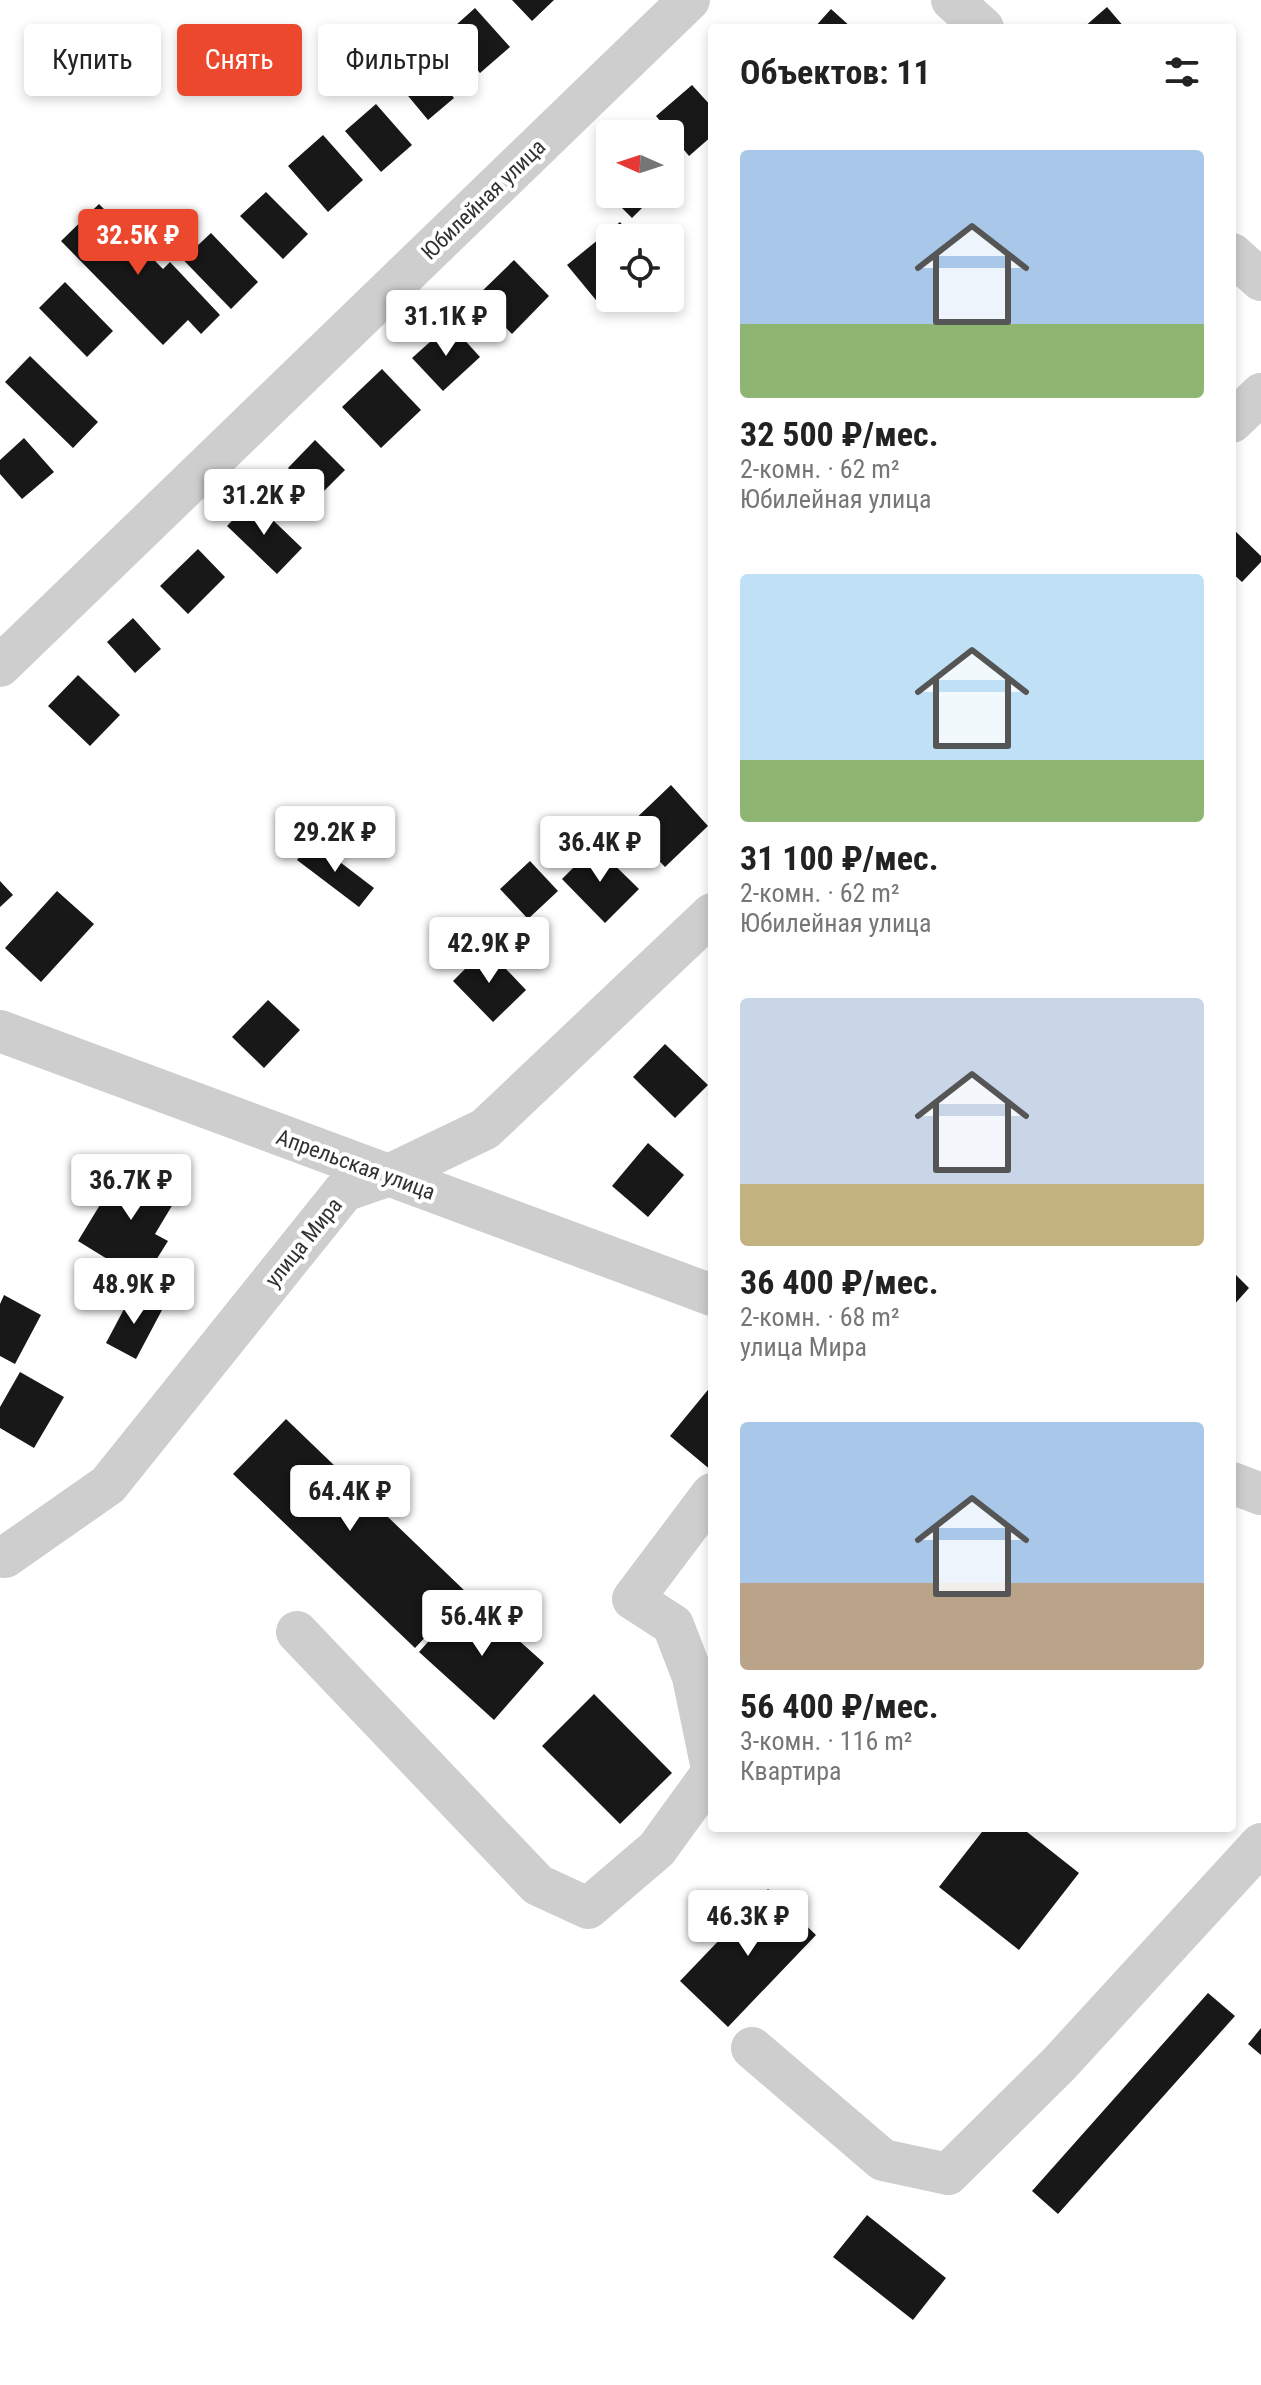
<!DOCTYPE html>
<html lang="ru">
<head>
<meta charset="utf-8">
<style>
	body { margin:0; font-family:"Roboto Condensed",sans-serif; background:#f2f2f2; color:#222; height:100vh; display:flex; flex-direction:column; font-size:30px; white-space:nowrap }
	* { box-sizing:border-box; margin:0 }
	p { font-size:26px; color:#767676 }
	.icon { flex:none; width:44px; height:44px; fill:none; stroke:currentColor; stroke-width:2; stroke-linecap:round; stroke-linejoin:round }
	.map { position:relative; flex:1; overflow:hidden }
	.side { position:absolute; left:708px; top:24px; width:528px; height:1808px; display:flex; flex-direction:column; background:#fff; border-radius:8px; box-shadow:0 4px 12px #0003 }
	.side>* { flex:none }
	.top-card { position:absolute; left:24px; top:24px; width:564px; height:72px; display:flex; gap:16px }
	.needle { width:52px; rotate:273deg }
	.fabs { position:absolute; left:596px; top:120px; display:grid; gap:16px }
	.fabs a { display:grid; place-items:center; width:88px; height:88px; border-radius:8px; background:#fff; box-shadow:0 4px 12px #0003; font-size:40px }
	.price { position:absolute; translate:-50% -68px; padding:0 18px; border-radius:8px; background:#fff; color:#222; font-size:26px; line-height:52px; filter:drop-shadow(0 2px 4px #0008) }
	.price::after { content:''; position:absolute; left:50%; top:48px; width:24px; height:18px; margin-left:-12px; background:inherit; clip-path:polygon(0 0,100% 0,50% 100%) }
	.price.current { background:#ec482e; color:#fff }
	ul { padding:0; list-style:none }
	li { display:grid; align-content:center; gap:16px; height:424px; padding:0 32px }
	li span { display:grid; place-items:center; height:248px; border-radius:8px; color:#555 }
	li>.icon { margin-inline-start:auto }
	span .icon { width:144px; height:144px; fill:#fffc; stroke-width:1 }
	li b { font-size:34px }
	h2 { display:flex; justify-content:space-between; align-items:center; height:96px; padding:0 32px; font-size:34px }
	.chip { padding:0 28px; border-radius:8px; background:#fff; box-shadow:0 4px 12px #0003; font-size:28px; line-height:72px }
	.chip.current { background:#ec482e; color:#fff }
	.map>svg:first-child { display:block }
</style>
</head>
<body>
<div class="map">
<svg width="1261" height="2385" viewBox="0 0 1261 2385">
	<rect width="100%" height="100%" fill="#fff"/>
	<path fill="#181818" d="M512,0H554L532,21Z
		M1107,7L1125,28H1083Z
		M475,8L510,47L480,73L446,34Z
		M831,9L852,28H814Z
		M431,69L454,98L428,120L404,91Z
		M692,85L712,107V136L689,156L656,116Z
		M376,104L412,145L381,172L345,131Z
		M323,135L363,180L328,212L288,166Z
		M610,170V194H656L632,218L597,183Z
		M266,192L308,234L283,259L240,216Z
		M99,204L163,269L170,262L220,315L201,334L188,320L163,345L61,241Z
		M620,222L633,238H610V298H620L605,311L567,265Z
		M175,225L196,247L211,233L258,282L231,309L162,238Z
		M514,260L549,296L512,334L476,297Z
		M65,282L113,331L87,357L39,308Z
		M450,324L480,357L443,391L412,358Z
		M30,356L98,422L73,448L5,382Z
		M382,369L421,410L381,448L342,407Z
		M24,438L54,472L22,499L0,474V460Z
		M315,440L345,470L318,497L288,468Z
		M252,500L302,548L277,574L227,526Z
		M1232,528L1261,556V562L1242,582L1232,573Z
		M198,549L225,577L188,614L160,586Z
		M133,618L161,649L135,673L107,642Z
		M78,675L120,715L90,746L48,706Z
		M671,785L708,826L665,867L627,827Z
		M311,840L374,888L359,907L297,860Z
		M595,846L639,889L605,923L562,879Z
		M530,861L558,891L528,919L500,889Z
		M0,881L13,895L0,907Z
		M57,891L94,924L41,982L5,948Z
		M486,948L526,990L493,1022L453,981Z
		M268,1000L300,1030L264,1068L232,1037Z
		M665,1044L708,1085L675,1118L633,1077Z
		M648,1143L684,1175L648,1217L612,1186Z
		M126,1162L179,1194L155,1234L168,1241L143,1281L78,1241Z
		M1232,1271L1249,1288L1232,1307Z
		M132,1294L162,1310L136,1359L106,1343Z
		M4,1295L41,1315L15,1364L0,1356V1304Z
		M20,1372L64,1397L34,1448L0,1428V1407Z
		M712,1385V1471L670,1436Z
		M286,1419L467,1593L415,1648L233,1474Z
		M469,1596L544,1663L494,1720L419,1652Z
		M594,1694L672,1773L620,1824L542,1746Z
		M985,1828H1022L1079,1873L1019,1950L939,1887Z
		M768,1889L816,1935L728,2027L680,1981Z
		M1208,1993L1235,2016L1058,2214L1032,2191Z
		M1261,2028V2055L1248,2044Z
		M867,2215L946,2278L913,2320L833,2257Z"/>
	<g fill="none" stroke-linecap="round" stroke-linejoin="round">
		<path stroke="#cecece" stroke-width="42" d="M952,0L983,28
			M1232,254L1261,280
			M1232,422L1261,394
			M0,666L689,0
			M0,1031L712,1295
			M1232,1483L1261,1494
			M712,1494L633,1599L673,1625L693,1677L712,1769
			M5,1557L108,1485L344,1191L387,1176L485,1129L712,914
			M297,1632L538,1885L588,1908L657,1849L712,1773
			M752,2048L883,2160L948,2174L1059,2064L1261,1844"/>
	</g>
	<g text-anchor="middle" stroke-width="8" stroke-linejoin="round" paint-order="stroke">
		<g font-size="22" fill="#313131" stroke="#fff">
			<text transform="translate(483 199) rotate(-44)" y="8">Юбилейная улица</text>
			<text transform="translate(356 1164) rotate(20)" y="8">Апрельская улица</text>
			<text transform="translate(303 1242) rotate(-51)" y="8">улица Мира</text>
		</g>
	</g>
</svg>
<div class="fabs">
<a><svg class="needle" viewBox="-14 -14 28 28"><path d="M0-13l5 13h-10z" fill="#e53935"/><path d="M0 13l5-13h-10z" fill="#767676"/></svg></a>
<a><svg class="icon" aria-label="locate" viewBox="0 0 24 24"><circle cx="12" cy="12" r="6"/><path d="M12 2v4M12 18v4M2 12h4M18 12h4"/></svg></a>
</div>
<b class="price current" style="left:138px;top:277px">32.5K ₽</b>
<b class="price" style="left:446px;top:358px">31.1K ₽</b>
<b class="price" style="left:264px;top:537px">31.2K ₽</b>
<b class="price" style="left:335px;top:874px">29.2K ₽</b>
<b class="price" style="left:600px;top:884px">36.4K ₽</b>
<b class="price" style="left:489px;top:985px">42.9K ₽</b>
<b class="price" style="left:131px;top:1222px">36.7K ₽</b>
<b class="price" style="left:134px;top:1326px">48.9K ₽</b>
<b class="price" style="left:350px;top:1533px">64.4K ₽</b>
<b class="price" style="left:482px;top:1658px">56.4K ₽</b>
<b class="price" style="left:748px;top:1958px">46.3K ₽</b>
<div class="top-card">
<a class="chip">Купить</a>
<a class="chip current">Снять</a>
<a class="chip">Фильтры</a>
</div>
<section class="side">
<h2>Объектов: 11<svg class="icon" aria-label="filters" viewBox="0 0 24 24"><path d="M4 7h16M4 17h16"/><circle cx="9" cy="7" r="2"/><circle cx="15" cy="17" r="2"/></svg></h2>
<ul>
<li><span style="background:linear-gradient(#a9c7e8 70%,#8fb573 0)"><svg class="icon" aria-label="home" viewBox="0 0 24 24"><path d="M3 11l9-7 9 7M6 9v11h12V9"/></svg></span><div><b>32 500 ₽/мес.</b><p>2-комн. · 62 m²</p><p>Юбилейная улица</p></div></li>
<li><span style="background:linear-gradient(#bfe0f5 75%,#8fb573 0)"><svg class="icon" aria-label="home" viewBox="0 0 24 24"><path d="M3 11l9-7 9 7M6 9v11h12V9"/></svg></span><div><b>31 100 ₽/мес.</b><p>2-комн. · 62 m²</p><p>Юбилейная улица</p></div></li>
<li><span style="background:linear-gradient(#c9d6e8 75%,#c2b280 0)"><svg class="icon" aria-label="home" viewBox="0 0 24 24"><path d="M3 11l9-7 9 7M6 9v11h12V9"/></svg></span><div><b>36 400 ₽/мес.</b><p>2-комн. · 68 m²</p><p>улица Мира</p></div></li>
<li><span style="background:linear-gradient(#a9c7e8 65%,#b9a48a 0)"><svg class="icon" aria-label="home" viewBox="0 0 24 24"><path d="M3 11l9-7 9 7M6 9v11h12V9"/></svg></span><div><b>56 400 ₽/мес.</b><p>3-комн. · 116 m²</p><p>Квартира</p></div></li>
</ul>
</section>
</div>
</body>
</html>
